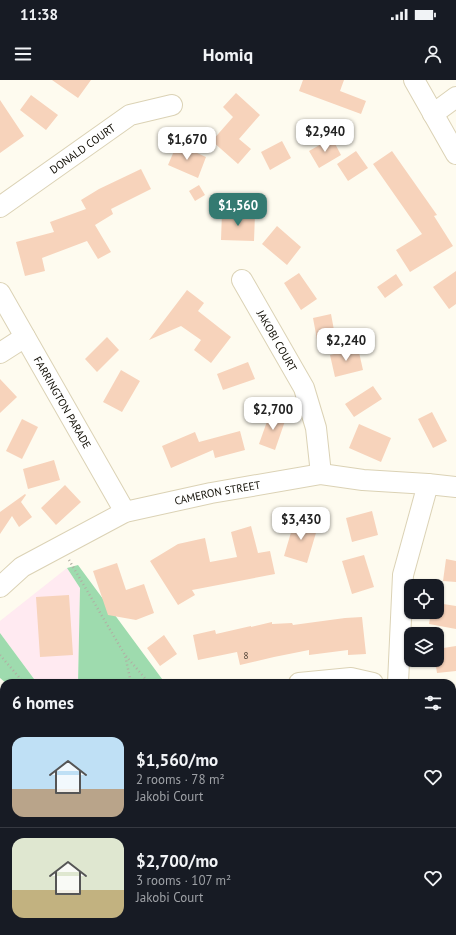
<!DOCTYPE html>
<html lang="en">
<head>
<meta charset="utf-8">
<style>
	body { margin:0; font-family:"PT Sans",sans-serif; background:#242831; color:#f1f3f6; height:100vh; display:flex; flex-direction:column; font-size:15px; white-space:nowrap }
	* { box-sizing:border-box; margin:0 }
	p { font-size:13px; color:#9ea1a6 }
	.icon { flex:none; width:22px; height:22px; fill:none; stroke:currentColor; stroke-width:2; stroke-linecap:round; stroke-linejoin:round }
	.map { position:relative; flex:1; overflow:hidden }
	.sheet { position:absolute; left:0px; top:599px; width:456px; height:256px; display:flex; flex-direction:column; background:#171b24; border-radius:12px 12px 0 0; box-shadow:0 1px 3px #0004 }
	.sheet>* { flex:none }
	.fabs { position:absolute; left:404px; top:499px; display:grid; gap:8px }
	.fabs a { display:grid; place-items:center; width:40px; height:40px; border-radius:8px; background:#171b24; box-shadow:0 1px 3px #0004; font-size:20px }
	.price { position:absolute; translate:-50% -34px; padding:0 9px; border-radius:8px; background:#fff; color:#222; font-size:13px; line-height:26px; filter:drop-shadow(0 1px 2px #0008) }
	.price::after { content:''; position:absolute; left:50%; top:24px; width:12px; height:9px; margin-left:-6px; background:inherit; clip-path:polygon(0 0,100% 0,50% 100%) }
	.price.on { background:#347a71; color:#fff }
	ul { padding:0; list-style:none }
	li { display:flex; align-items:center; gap:12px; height:100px; padding:0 12px }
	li+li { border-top:1px solid #363941 }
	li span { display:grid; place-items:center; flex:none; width:112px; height:80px; border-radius:12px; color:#555 }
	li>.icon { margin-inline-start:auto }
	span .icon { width:48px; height:48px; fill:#fffc; stroke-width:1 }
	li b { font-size:17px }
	h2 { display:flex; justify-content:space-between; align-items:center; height:48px; padding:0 12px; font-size:17px }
	.status { display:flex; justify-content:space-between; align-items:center; height:28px; padding:0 20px; background:#171b24; direction:ltr }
	.status svg { height:11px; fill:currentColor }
	header { display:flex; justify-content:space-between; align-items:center; height:52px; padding:0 12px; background:#171b24; font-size:18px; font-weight:600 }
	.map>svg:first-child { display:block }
</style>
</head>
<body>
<div class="status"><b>11:38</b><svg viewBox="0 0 49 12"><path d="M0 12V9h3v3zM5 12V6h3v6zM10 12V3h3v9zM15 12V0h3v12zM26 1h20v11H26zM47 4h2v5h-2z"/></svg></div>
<header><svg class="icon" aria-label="menu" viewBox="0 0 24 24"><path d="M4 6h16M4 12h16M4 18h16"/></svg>Homiq<svg class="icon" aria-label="person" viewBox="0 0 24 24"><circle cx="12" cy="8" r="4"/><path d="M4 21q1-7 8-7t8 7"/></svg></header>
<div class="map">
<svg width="456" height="855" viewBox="0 0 456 855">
	<rect width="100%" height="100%" fill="#fefbef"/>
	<path fill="#ffeaf1" d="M67,488L80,508L78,603H37L0,553V541Z"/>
	<path fill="#9edbae" d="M78,485L165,603H78L80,508L67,488Z
		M0,553L37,603H6L0,598Z"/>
	<path fill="#f7d3bb" d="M52,0H91L78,18Z
		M303,0H344L340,11L366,21L361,34L299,11Z
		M236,13L260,35L239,59L251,69L238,84L212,61L233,37L223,27Z
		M31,15L58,35L46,50L20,30Z
		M0,20L24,56L0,73Z
		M332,58L341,75L319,88L309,71Z
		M282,61L291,78L270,90L261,72Z
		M177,64L206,77L198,98L168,85Z
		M356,71L368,88L348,101L337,84Z
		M392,71L437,135L434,136L453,166L410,192L396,170L422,154L373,84Z
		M141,89L151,109L111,129L113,134L95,145L111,172L98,179L87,161L42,178L45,191L25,196L16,162L54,152L50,142L86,129L81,120L99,109Z
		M199,105L205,115L195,121L189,111Z
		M222,132L255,134L254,161L221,160Z
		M277,146L301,167L287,185L262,164Z
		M456,191V224L449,229L433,207Z
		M299,193L317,219L301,230L284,203Z
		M396,194L403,205L385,218L377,207Z
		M187,210L204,223L198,231L231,257L211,283L194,270L201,260L181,246L149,260Z
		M331,234L336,261L318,265L313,238Z
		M107,257L119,270L97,292L85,279Z
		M358,268L363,290L335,297L330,275Z
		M248,282L255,299L223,310L217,294Z
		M121,290L140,301L122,332L103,322Z
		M0,299L17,317L0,333Z
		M373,306L382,319L354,337L345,324Z
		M432,332L447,361L433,368L418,339Z
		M270,333L286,338L275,370L259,364Z
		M22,339L38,347L22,379L6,371Z
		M359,344L391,358L381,382L349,368Z
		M240,351L245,370L215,378L213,370L171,388L162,366L195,352L199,362Z
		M54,380L60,400L28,409L23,389Z
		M65,405L81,422L56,445L41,428Z
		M25,414L26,415L21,422L32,437L19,447L12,436L0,454V432Z
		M372,431L378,455L352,462L346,438Z
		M295,439L318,446L307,483L284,476Z
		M251,446L258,473L270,471L275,494L192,510L195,515L178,525L150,481L178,464L205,458L210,482L237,477L231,452Z
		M364,475L374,507L352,514L342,481Z
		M446,479L456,481V502L443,501Z
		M117,483L126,510L144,504L154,533L136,540L108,535L93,491Z
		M69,515L73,575L40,577L36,517Z
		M437,523L456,526V549L429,544L431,532H437Z
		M362,537L366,574L348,575V570L309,575V570L274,577L240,585L237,572L198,580L193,555L215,550L216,554L251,546V547L272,542V544L292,543L293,545L345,538Z
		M164,555L177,574L160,586L147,568Z
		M456,566V591L437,593L435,580H437V569Z"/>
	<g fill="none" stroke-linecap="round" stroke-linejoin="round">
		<defs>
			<g id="minor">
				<path d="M414,0L456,74"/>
				<path d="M433,34L456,17"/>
				<path id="s1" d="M0,127L130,35L172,25"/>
				<path id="s2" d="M242,200L304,308L316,348L321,394"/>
				<path id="s3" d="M0,213L125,432"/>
				<path d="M0,273L25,257"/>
				<path id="s4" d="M0,507L22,487L125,432L211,413L321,394L363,400L428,404L456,407"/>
				<path d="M299,603L351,598L373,603"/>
				<path d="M398,603L403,495L428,404"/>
				<path d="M452,693L456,699"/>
				<path d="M0,805L4,809"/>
				<path d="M278,851L281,855"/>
				<path d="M30,855L36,851"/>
			</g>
		</defs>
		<use href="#minor" stroke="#dbd2b5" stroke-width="22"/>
		<path stroke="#b1aea3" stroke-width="2.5" stroke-dasharray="1 3" stroke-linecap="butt" d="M69,480L125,575L131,603
			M0,575L24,603
			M126,576L149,603"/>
		<use href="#minor" stroke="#fff" stroke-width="20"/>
	</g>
	<g text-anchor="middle" stroke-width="3" stroke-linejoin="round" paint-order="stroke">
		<g font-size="9" fill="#4a3e32">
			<text x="246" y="579">8</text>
		</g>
		<g font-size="11" fill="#100d04" stroke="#fff">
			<text dy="4" stroke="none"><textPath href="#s1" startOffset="101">DONALD COURT</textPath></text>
			<text dy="4" stroke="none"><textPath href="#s2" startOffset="70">JAKOBI COURT</textPath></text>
			<text dy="4" stroke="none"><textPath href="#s3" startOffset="126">FARRINGTON PARADE</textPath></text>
			<text dy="4" stroke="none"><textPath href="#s4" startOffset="241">CAMERON STREET</textPath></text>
		</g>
	</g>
</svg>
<div class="fabs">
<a><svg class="icon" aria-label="locate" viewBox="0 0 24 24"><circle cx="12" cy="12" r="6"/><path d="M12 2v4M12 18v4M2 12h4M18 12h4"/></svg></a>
<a><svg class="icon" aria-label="layers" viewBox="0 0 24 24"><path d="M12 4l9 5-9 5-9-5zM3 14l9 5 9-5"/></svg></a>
</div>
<b class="price" style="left:325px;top:73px">$2,940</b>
<b class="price" style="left:187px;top:81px">$1,670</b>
<b class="price on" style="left:238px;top:147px">$1,560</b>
<b class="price" style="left:346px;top:282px">$2,240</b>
<b class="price" style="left:273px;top:351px">$2,700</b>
<b class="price" style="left:301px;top:461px">$3,430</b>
<section class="sheet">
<h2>6 homes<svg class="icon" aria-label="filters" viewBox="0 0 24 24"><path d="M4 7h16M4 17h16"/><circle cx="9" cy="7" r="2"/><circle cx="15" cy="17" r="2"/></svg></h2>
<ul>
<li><span style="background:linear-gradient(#bfe0f5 65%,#b9a48a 0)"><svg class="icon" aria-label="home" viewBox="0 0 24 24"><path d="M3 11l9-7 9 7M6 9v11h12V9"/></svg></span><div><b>$1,560/mo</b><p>2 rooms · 78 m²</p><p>Jakobi Court</p></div><svg class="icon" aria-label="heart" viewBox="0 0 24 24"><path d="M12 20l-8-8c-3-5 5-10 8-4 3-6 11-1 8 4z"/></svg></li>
<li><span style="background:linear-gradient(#dfe7d0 65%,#c2b280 0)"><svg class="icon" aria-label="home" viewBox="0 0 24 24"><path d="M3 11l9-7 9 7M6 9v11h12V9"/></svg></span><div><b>$2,700/mo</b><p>3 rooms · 107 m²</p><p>Jakobi Court</p></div><svg class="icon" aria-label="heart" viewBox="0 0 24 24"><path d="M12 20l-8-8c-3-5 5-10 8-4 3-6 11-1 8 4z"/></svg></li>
</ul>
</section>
</div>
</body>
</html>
